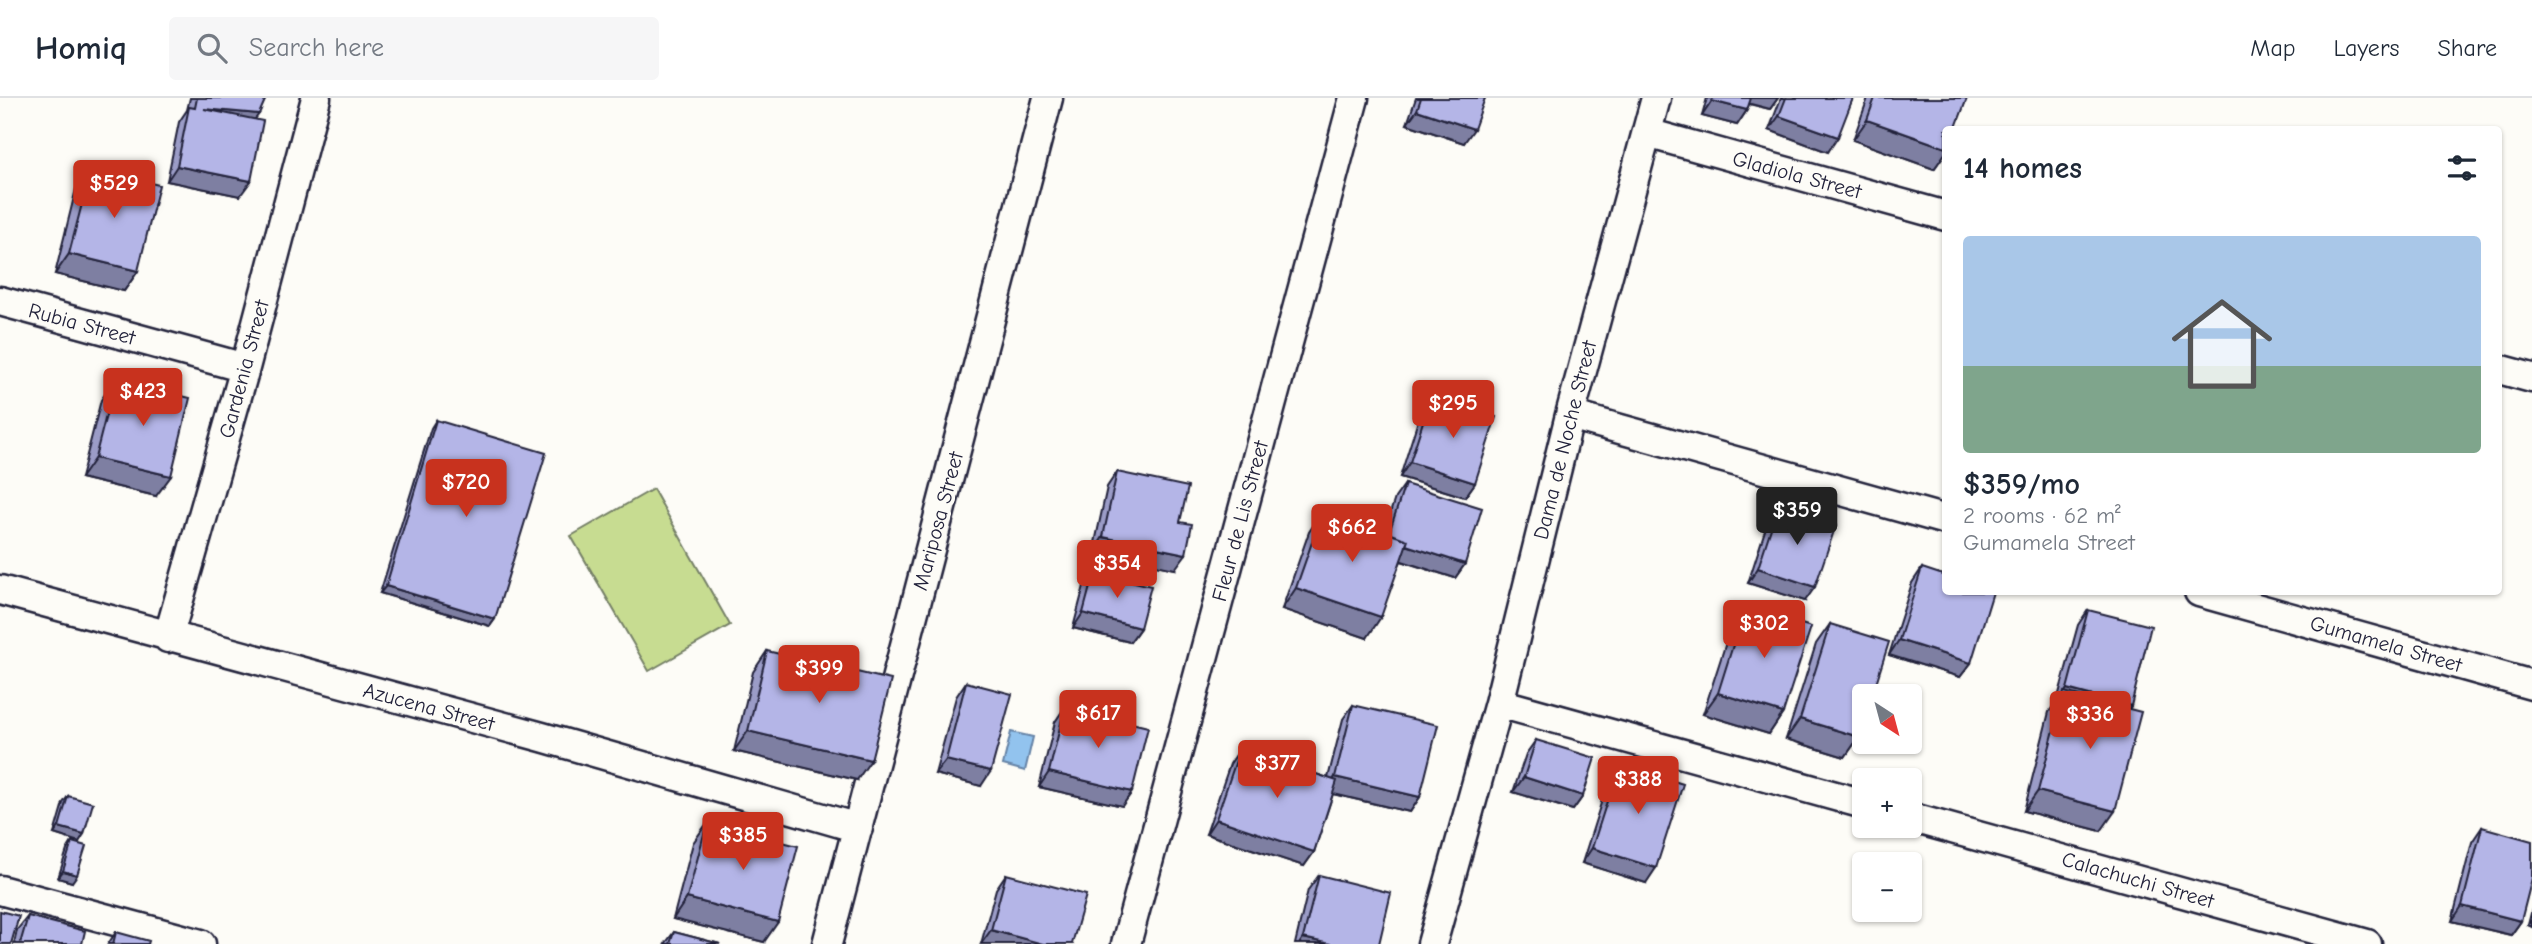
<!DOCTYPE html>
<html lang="en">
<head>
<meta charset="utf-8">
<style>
	body { margin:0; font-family:"Comic Neue",sans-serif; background:#f6f6f7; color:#1f2937; height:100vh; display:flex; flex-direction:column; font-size:26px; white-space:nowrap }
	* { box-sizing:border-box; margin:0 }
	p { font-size:23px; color:#747a83 }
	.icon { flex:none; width:38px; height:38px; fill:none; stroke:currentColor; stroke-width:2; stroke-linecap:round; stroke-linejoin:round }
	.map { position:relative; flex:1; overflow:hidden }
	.drawer { position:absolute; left:1942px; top:28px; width:560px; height:469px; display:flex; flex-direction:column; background:#fff; border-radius:7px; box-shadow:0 2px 5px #0004 }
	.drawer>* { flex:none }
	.needle { width:46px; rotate:144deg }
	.controls { position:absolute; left:1852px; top:586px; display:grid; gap:14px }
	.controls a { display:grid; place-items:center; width:70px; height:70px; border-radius:7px; background:#fff; box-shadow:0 2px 5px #0004; font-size:35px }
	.price { position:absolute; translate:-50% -60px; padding:0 16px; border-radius:7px; background:#c8321e; color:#fff; font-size:23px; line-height:46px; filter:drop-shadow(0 2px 4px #0008) }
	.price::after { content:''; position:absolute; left:50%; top:42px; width:21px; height:16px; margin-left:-10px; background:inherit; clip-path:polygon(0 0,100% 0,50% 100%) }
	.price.selected { background:#222; color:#fff }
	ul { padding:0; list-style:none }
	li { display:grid; align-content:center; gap:14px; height:371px; padding:0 21px }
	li+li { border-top:2px solid #e0e1e3 }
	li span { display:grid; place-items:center; height:217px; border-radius:7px; color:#555 }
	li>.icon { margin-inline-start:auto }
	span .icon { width:126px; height:126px; fill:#fffc; stroke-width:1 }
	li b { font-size:30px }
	h2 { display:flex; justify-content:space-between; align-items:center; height:84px; padding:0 21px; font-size:30px }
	header { display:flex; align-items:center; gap:42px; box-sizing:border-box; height:98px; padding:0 35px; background:#fff; border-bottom:2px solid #e0e1e3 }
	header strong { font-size:33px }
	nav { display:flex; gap:38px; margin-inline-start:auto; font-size:24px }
	.search { width:490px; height:63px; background:#f6f6f7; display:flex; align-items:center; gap:18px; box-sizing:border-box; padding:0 24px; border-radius:7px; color:#747a83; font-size:26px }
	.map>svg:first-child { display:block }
</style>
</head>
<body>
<header>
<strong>Homiq</strong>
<div class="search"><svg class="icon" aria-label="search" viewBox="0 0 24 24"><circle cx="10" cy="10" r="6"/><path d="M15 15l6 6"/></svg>Search here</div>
<nav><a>Map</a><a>Layers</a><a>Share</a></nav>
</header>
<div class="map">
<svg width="2532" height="846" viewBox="0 0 2532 846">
	<rect width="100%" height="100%" fill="#fdfcf7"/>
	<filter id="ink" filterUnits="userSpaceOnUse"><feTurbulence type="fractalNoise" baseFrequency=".0143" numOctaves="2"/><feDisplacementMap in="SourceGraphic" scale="14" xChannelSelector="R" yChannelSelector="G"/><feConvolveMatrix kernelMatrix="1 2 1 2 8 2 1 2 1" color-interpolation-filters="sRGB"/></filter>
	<g filter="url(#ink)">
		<path fill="#c7dc91" stroke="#747f66" stroke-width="2" d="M653,391L730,527L649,573L571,438Z"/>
		<path fill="#92c3ee" stroke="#6583a6" stroke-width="2" d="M1011,634L1033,639L1025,673L1003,667Z"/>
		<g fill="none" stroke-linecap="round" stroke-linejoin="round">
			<defs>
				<path id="street" d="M1647,35L1946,118
					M0,203L245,270
					M2499,271L2532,280
					M1570,317L1946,422
					M0,492L542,639L858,730
					M2199,494L2532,587
					M168,540L245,270L316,0
					M1499,605L1864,706
					M1909,719L2367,846
					M0,792L201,846
					M827,846L1048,0
					M1126,846L1354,0
					M1432,846L1499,605L1570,317L1656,0"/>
			</defs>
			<use href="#street" stroke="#22223b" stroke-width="33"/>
			<use href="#street" stroke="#fdfcf7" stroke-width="28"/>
		</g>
		<path fill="#9b9cc7" stroke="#22223b" stroke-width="2" d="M190,0H266L254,22L240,98L167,83L179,24L187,12Z
			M1416,0H1485L1464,45L1407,26Z
			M1707,0H1778L1770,11L1749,6L1747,12L1737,27L1702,18Z
			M1781,0H1853L1828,54L1769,32Z
			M1868,0H1967L1946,50V54L1934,71L1853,42Z
			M91,71L138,173L124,193L55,176L76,91Z
			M115,282L156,398L81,380L101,302Z
			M1431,299L1475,385L1465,399L1400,379L1421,313Z
			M436,322L495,521L490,528L380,495L431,330Z
			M1117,374L1175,471L1093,454L1107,389Z
			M1405,386L1465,466L1455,480L1401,463L1367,540L1282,511L1309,434L1323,413L1384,434L1395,400Z
			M1778,409L1805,503L1748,485L1768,423Z
			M1922,470L1971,565L1960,579L1889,557L1912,485Z
			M1094,474L1140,530L1130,544L1073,530L1084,488Z
			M1745,509L1783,615L1769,636L1703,616L1731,529Z
			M2088,512L2131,608L2129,611L2101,733L2024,713L2049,614L2057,603L2078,527Z
			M1830,526L1859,639L1845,659L1786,641L1816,546Z
			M767,553L857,682L734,653L753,574Z
			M966,584L981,688L935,676L956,599Z
			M1353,607L1420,699L1410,714L1333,696L1314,754L1304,768L1206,736L1230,666L1240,651L1328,680L1343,621Z
			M1065,609L1132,694L1122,708L1039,689L1055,624Z
			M1536,642L1583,698L1573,712L1513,694L1526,656Z
			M1619,666L1646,785L1582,765L1609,680Z
			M68,698L79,744L54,736L63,705Z
			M707,725L764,844L673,821L693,745Z
			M2482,729L2521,823L2511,837L2452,823L2472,744Z
			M72,744V784L58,780L67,752Z
			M1006,776L1072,846H981L996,791Z
			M1319,777L1379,846H1295L1308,792Z
			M2532,811V829L2528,827Z
			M28,818L82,846H14L17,832Z
			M116,834L148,846H108Z
			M674,834L720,846H665Z"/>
		<path fill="#7e7fa2" stroke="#22223b" stroke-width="2" d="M1746,0H1778L1770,11L1743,4Z
			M1712,3L1747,12L1737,27L1702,18Z
			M204,11L259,16L248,30Z
			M1417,12L1474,31L1464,45L1407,26Z
			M1779,18L1838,39L1828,54L1769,32Z
			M1867,22L1946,50V54L1934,71L1853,42Z
			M177,68L251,83L240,98L167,83Z
			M69,156L138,173L124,193L55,176Z
			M95,360L171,378L156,398L81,380Z
			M1410,364L1475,385L1465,399L1400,379Z
			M1103,439L1186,456L1175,471L1093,454Z
			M1387,441L1465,466L1455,480L1377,455Z
			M1758,470L1815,489L1805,503L1748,485Z
			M386,488L495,521L490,528L380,495Z
			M1296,490L1381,519L1367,540L1282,511Z
			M1083,515L1140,530L1130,544L1073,530Z
			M1899,542L1971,565L1960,579L1889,557Z
			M2067,591L2131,608L2121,622L2063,597Z
			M1718,595L1783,615L1769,636L1703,616Z
			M1800,621L1859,639L1845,659L1786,641Z
			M748,633L871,662L857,682L734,653Z
			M946,662L991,673L981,688L935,676Z
			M1049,674L1132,694L1122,708L1039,689Z
			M1335,679L1420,699L1410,714L1325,694Z
			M1524,679L1583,698L1573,712L1513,694Z
			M2038,693L2115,713L2101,733L2024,713Z
			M1216,721L1314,754L1304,768L1206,736Z
			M59,729L84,736L79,744L54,736Z
			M1592,750L1656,770L1646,785L1582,765Z
			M63,773L77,777L72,784L58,780Z
			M687,800L778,824L764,844L673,821Z
			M2462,808L2521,823L2511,837L2452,823Z
			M2532,821V829L2528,827Z
			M991,832L1043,846H981Z
			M1303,840L1330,846H1299Z"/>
		<path fill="#b4b5e7" stroke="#22223b" stroke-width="2" d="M197,0H266L259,16L204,11L263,23L251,83L177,68L189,9L195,10Z
			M1421,0H1485L1474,31L1417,12Z
			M1713,0H1751L1747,12L1712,3Z
			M1786,0H1853L1838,39L1779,18Z
			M1875,0H1967L1955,32H1946V50L1867,22Z
			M91,71L159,87L138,173L69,156Z
			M115,282L190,300L171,378L95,360Z
			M1431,299L1496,319L1475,385L1410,364Z
			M436,322L546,355L495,521L386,488Z
			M1117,374L1188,389L1180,424L1192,426L1186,456L1103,439Z
			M1405,386L1482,410L1465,466L1406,447L1408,442L1389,435Z
			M1778,409L1836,427L1815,489L1758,470Z
			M1323,413L1408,442L1381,519L1296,490Z
			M1922,470L1946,478V494H1993L1971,565L1899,542Z
			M1094,474L1151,488L1140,530L1083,515Z
			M1745,509L1811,529L1783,615L1718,595Z
			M2088,512L2151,528L2131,608L2067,591Z
			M1830,526L1889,544L1872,598H1864V625L1859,639L1800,621Z
			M767,553L891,582L871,662L748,633Z
			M966,584L1012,596L991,673L946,662Z
			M2064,594L2141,614L2115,713L2038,693Z
			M1353,607L1438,627L1420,699L1335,679Z
			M1065,609L1148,629L1132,694L1049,674Z
			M1536,642L1595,660L1583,698L1524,679Z
			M1240,651L1337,683L1314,754L1216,721Z
			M1619,666L1683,686L1656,770L1592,750Z
			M68,698L93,705L84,736L59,729Z
			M707,725L798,748L778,824L687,800Z
			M2482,729L2532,743V780L2521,823L2462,808Z
			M72,744L86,748L77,777L63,773Z
			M1006,776L1086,797L1072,846H1043L991,832Z
			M1319,777L1391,795L1379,846H1330L1303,840Z
			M0,813L19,818L11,846H0Z
			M28,818L85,833L82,846H20Z
			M116,834L149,843L148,846H113Z
			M674,834L720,846H670Z"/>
	</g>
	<g text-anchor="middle" stroke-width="7" stroke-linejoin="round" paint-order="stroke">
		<g font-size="21" fill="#22223b" stroke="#fdfcf7">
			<text transform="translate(1797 77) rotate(15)" y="7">Gladiola Street</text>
			<text transform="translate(82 226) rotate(15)" y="7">Rubia Street</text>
			<text transform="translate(244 271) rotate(-75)" y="7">Gardenia Street</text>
			<text transform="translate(1565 342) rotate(-76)" y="7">Dama de Noche Street</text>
			<text transform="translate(938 423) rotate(-75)" y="7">Mariposa Street</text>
			<text transform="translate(1240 423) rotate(-75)" y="7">Fleur de Lis Street</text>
			<text transform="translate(2386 546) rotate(16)" y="7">Gumamela Street</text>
			<text transform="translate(429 609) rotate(15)" y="7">Azucena Street</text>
			<text transform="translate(2138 782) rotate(16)" y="7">Calachuchi Street</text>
		</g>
	</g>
</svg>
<div class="controls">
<a><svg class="needle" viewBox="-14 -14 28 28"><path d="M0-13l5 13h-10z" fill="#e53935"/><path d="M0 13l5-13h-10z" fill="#747a83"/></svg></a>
<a>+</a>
<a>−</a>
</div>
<b class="price" style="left:114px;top:122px">$529</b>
<b class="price" style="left:143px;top:330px">$423</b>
<b class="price" style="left:1453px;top:342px">$295</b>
<b class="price" style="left:466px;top:421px">$720</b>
<b class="price selected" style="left:1797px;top:449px">$359</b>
<b class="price" style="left:1352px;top:466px">$662</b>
<b class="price" style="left:1117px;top:502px">$354</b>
<b class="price" style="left:1764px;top:562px">$302</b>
<b class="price" style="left:819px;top:607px">$399</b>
<b class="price" style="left:1098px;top:652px">$617</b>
<b class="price" style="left:2090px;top:653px">$336</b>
<b class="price" style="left:1277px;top:702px">$377</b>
<b class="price" style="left:1638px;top:718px">$388</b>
<b class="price" style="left:743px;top:774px">$385</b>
<section class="drawer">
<h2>14 homes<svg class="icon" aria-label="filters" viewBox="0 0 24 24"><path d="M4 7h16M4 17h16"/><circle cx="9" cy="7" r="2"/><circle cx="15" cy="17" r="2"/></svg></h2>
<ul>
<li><span style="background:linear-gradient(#a9c7e8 60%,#7fa58c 0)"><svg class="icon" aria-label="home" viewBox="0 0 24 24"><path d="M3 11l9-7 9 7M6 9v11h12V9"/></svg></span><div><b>$359/mo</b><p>2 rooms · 62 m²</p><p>Gumamela Street</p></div></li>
</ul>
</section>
</div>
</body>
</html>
